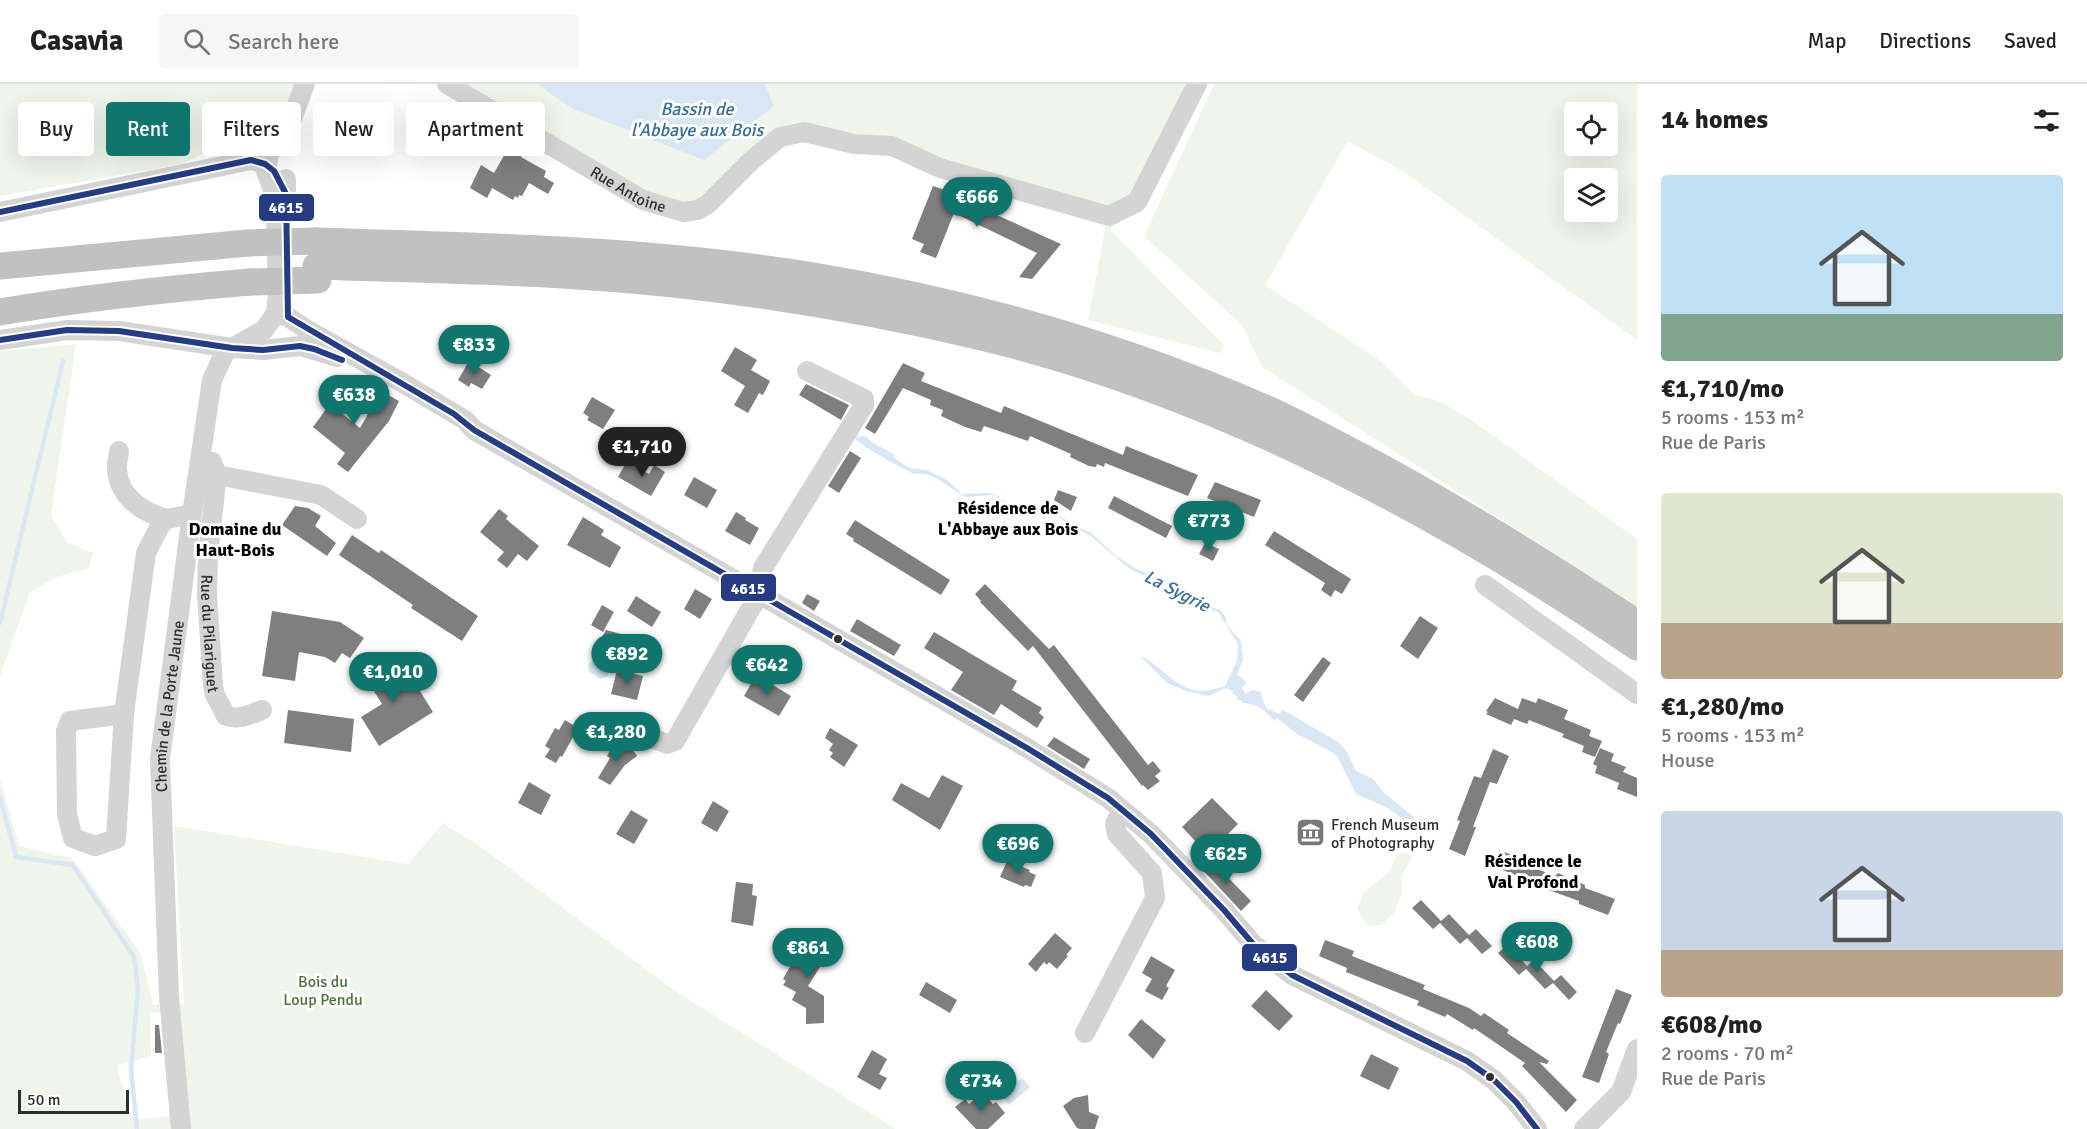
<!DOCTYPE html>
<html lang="en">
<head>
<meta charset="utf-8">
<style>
	body { margin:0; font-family:Signika,sans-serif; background:#f6f6f6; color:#222; height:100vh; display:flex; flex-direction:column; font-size:22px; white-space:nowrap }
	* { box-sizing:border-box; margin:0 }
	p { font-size:20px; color:#767676 }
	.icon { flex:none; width:33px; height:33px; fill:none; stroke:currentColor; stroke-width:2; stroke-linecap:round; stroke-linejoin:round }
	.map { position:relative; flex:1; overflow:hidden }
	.drawer { display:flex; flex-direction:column; background:#fff; width:450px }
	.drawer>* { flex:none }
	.hud { position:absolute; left:18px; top:18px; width:570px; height:54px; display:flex; gap:12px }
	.controls { position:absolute; left:1564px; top:18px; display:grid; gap:12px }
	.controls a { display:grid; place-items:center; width:54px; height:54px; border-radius:6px; background:#fff; box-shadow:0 6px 24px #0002; font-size:30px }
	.scale { position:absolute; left:18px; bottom:15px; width:111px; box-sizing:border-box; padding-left:6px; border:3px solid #2f2f2f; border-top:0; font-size:16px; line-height:21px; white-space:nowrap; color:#2f2f2f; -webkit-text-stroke:4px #fff; paint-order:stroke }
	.price { position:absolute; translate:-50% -51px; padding:0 14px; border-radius:21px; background:#0f766e; color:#fff; font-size:20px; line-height:39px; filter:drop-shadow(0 2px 3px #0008) }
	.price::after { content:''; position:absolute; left:50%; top:36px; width:18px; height:14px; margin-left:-9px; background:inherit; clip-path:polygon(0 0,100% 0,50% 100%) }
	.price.current { background:#222; color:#fff }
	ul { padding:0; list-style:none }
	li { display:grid; align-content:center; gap:12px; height:318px; padding:0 24px }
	li span { display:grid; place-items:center; height:186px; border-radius:6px; color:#555 }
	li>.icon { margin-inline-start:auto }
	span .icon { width:108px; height:108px; fill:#fffc; stroke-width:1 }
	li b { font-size:26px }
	h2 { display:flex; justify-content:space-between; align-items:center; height:72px; padding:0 24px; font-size:26px }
	.pill { padding:0 21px; border-radius:6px; background:#fff; box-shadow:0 6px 24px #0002; font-size:21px; line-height:54px }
	.pill.current { background:#0f766e; color:#fff }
	header { display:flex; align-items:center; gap:36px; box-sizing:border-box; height:84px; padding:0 30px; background:#fff; border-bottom:2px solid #e0e0e0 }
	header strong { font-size:28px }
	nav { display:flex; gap:33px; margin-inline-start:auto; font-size:21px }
	.search { width:420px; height:54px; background:#f6f6f6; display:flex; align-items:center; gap:15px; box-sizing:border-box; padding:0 21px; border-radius:6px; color:#767676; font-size:22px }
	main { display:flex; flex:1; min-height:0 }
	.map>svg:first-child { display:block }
</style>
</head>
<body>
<header>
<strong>Casavia</strong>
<div class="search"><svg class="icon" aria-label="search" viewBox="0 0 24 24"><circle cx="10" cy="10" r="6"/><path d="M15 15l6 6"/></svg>Search here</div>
<nav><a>Map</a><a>Directions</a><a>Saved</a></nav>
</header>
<main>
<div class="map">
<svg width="1637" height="1045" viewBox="0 0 1637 1045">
	<rect width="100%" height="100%" fill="#fff"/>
	<path fill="#f0f5ec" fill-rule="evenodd" d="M0,0H298L296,11L247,50L182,80L0,112Z
		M463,0H537L571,24L774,22L765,0H1188L1140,96L1110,146L1224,261L1220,269L1088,236L1109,125L797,38L785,42L696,120L674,123Z
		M1214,0H1637V256L1407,90L1348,57L1265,201L1379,276L1414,310L1439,317L1470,335L1637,455V522L1262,283L1242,241L1144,152ZM1575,28H1608V62H1575ZM1575,94H1608V128H1575Z
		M76,260L51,431L67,458L93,469L89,484L57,493L30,508L0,592V267Z
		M0,695L19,762L72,774L141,870L153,921L184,919L174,742L408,780L443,739L481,763L672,905L896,1045H0ZM150,929H168L173,1032L139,1035L129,1031L117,981L151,972Z
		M1406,768L1412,773L1401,793L1402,809L1395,827L1382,841L1371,842L1365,839L1357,824L1364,808L1390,787L1397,771Z"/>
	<path fill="#d8e7f3" d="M537,0H765L774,22L704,76L571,24Z
		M855,352L859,354L861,352L867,353L871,358L894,370L893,373L909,384L927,386L947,396L962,410L988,409L994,410L1012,421L1024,424L1050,425L1073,441L1090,448L1116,472L1136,485L1149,490L1191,516L1220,526L1225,532L1227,541L1241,557L1243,576L1237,590L1246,598L1242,604L1245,609L1254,606L1260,608L1266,624L1279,630L1283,626L1340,659L1348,670L1356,687L1373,695L1384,709L1414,733L1409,739L1386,723L1356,710L1337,672L1330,667L1297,650L1277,634L1274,637C1266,626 1257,620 1243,619L1240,616H1236L1238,613L1232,609L1233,607L1226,604L1208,612L1186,607L1167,599L1140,572C1148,574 1153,580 1160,585C1183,604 1195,613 1225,602L1237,577L1238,560L1218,528L1185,515L1164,501L1130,485L1091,452L1067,439L1051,426L1029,427L1013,423L993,411L965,413L938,395L930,391L912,389L891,378L867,364L854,354Z
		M592,577H595L607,583L608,592L600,595L589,588L588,580Z
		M1022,994L1030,1003L1009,1021L1001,1011Z"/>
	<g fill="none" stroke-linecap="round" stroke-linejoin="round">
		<path stroke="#d8e7f3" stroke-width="4.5" d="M0,539L63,277
			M0,713L16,773L73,781L134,873L138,904L131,985L137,1045
			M1407,733L1425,742"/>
	</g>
	<path fill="#7f7f7f" d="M514,54L527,61L521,73L546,87L544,93L554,99L548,110L529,99L522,112L519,111L518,114L515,112L513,116L492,104L487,114L470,104L481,81L494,89Z
		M933,102L957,110L990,128L1061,160L1032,195L1019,193L1037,169L954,129L936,174L920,168L924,160L912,155Z
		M735,263L757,276L751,286L770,297L763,311L759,309L748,329L734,321L745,302L721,287Z
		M469,277L491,291L482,305L471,299L469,303L458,296Z
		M903,279L925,289L921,297L1001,329L1004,322L1123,371L1126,362L1198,391L1188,412L1105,379L1104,383L1097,380L1096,383L1089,382L1070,373L1071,370L1030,352L1028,357L984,342L981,348L965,343L941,332L943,326L930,321L931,316L903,304L875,350L865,344Z
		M345,299L353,305L339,327L360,344L381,307L399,317L389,337L348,388L337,380L345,369L313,343Z
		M806,300L849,321L841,336L799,311Z
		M592,313L615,326L603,345L587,336L589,333L583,329Z
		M850,367L861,374L839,409L828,402Z
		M627,377L649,390L654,381L665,388L651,412L618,393Z
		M694,393L717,406L707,424L684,411Z
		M1215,398L1261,416L1254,433L1207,414Z
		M1058,406L1077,413L1071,427L1054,416Z
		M1114,412L1172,442L1166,454L1108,424Z
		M295,422L308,424L321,432L315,442L336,459L327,472L282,441Z
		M499,425L508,432L506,435L539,462L527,477L518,470L507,484L497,476L504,468L480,448Z
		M736,428L746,434L745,436L759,444L750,461L725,447Z
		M583,433L604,446L601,451L621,463L610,484L567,461Z
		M855,436L950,496L941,511L853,457L854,455L846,450Z
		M1274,447L1351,495L1342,510L1335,506L1331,513L1321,506L1325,499L1265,461Z
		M352,451L379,469L381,466L478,532L462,557L411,524L413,521L339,471Z
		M1205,459L1219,465L1213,477L1199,470Z
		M985,500L1049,565L1054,561L1148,681L1153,677L1161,687L1155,692L1160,697L1148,706L1143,701L1142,702L1033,562L1028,567L980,518L981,517L975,510Z
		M695,505L712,515L700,535L684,525Z
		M807,510L820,517L814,527L802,519Z
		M636,512L661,528L652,543L627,527Z
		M602,521L614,528L603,548L591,541Z
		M272,527L340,538L364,554L350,574L342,569L335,579L325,573L299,568L295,597L262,592Z
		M1420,532L1438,544L1418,575L1400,562Z
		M857,535L901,561L894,572L850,547Z
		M606,546L625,551L609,578L593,568Z
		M934,548L1017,597L1012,606L1042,624L1039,629L1044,633L1037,644L1001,620L994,631L951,606L963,588L924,564Z
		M388,572L407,604L415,599L433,628L379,662L361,633L382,620L362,588Z
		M1323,573L1331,579L1303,618L1294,611Z
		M617,586L643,592L637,616L611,610Z
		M756,591L791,612L779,632L744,612Z
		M1495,614L1518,625L1522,614L1536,619L1538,614L1568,626L1564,635L1591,646L1589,652L1602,657L1595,673L1582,668L1584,662L1562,653L1564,650L1529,636L1527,640L1514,635L1511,641L1486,630L1488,628L1486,627Z
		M288,626L354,635L351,668L284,659Z
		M565,636L578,644L562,673L560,672L556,679L545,673L550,665L545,662L555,644L559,646Z
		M830,644L858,661L844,683L830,673L833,669L829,666L833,660L825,654Z
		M1054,653L1090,675L1084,685L1047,662Z
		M614,660L623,667L630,662L637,672L625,681L610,701L598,694L610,674L607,672Z
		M1600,664L1614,670L1611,677L1626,683L1623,688L1637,694V713L1617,705L1619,699L1595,689L1597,682L1593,680Z
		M1493,665L1509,672L1497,700L1490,698L1473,743H1476L1465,772L1449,765L1460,737L1457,736L1474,692L1481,694Z
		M942,691L963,702L940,746L892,716L901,699L929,714Z
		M529,698L551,711L541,731L518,719Z
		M1212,714L1238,740L1223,755L1218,750L1203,765L1182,743Z
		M713,717L729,727L717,748L701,739Z
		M631,726L648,736L634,760L616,750Z
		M1499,766L1529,778L1527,781L1555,792L1558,789L1585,801V804L1615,815L1608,831L1579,820V817L1521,796L1522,794L1493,782Z
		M1209,774L1251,817L1241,827L1200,783Z
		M1007,777L1030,786L1029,788L1036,791L1031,803L1025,801L1024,803L1000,793Z
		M736,798L753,800L752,811L757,812L753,842L731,838Z
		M1421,816L1441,837L1449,830L1469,851L1476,845L1492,862L1482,870L1467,854L1460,860L1440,839L1433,845L1412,824Z
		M1055,849L1072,864L1066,871L1068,872L1057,885L1049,878L1047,881L1044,878L1036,888L1028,880Z
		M812,853L832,864L808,902L824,912V939L806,940V924L792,916L796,908L783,901L786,897L783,895L804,858L808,860Z
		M1325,856L1354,867L1352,872L1425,901L1423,905L1469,924L1481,932L1484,929L1509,946L1507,949L1549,977L1547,980L1539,978L1577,1016L1566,1028L1522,982L1525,979L1474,944L1473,946L1447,930L1445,933L1417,921L1419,917L1346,888L1347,884L1319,872Z
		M1507,861L1527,882L1534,876L1554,897L1561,891L1577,908L1569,916L1553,899L1545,905L1526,885L1519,891L1498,869Z
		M1151,872L1175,886L1166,902L1169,904L1162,916L1145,907L1152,895L1142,889Z
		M926,898L957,916L950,929L919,911Z
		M1616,905L1632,911L1620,940L1618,939L1606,968L1609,970L1599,999L1582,993Z
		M1266,906L1293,932L1279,947L1251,922Z
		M1141,935L1166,956L1153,975L1128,951Z
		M155,941H159L162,969H155Z
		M872,966L887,975L879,990L887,994L880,1006L857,993Z
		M1371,970L1399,984L1389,1006L1360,992Z
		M983,1009L993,1020L996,1018L1005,1029L988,1045H976L955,1023L965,1015L969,1020Z
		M1088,1011L1089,1028L1099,1032L1095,1045H1080L1077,1044L1063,1022L1074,1014Z"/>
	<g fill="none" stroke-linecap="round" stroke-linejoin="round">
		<g stroke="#d4d4d4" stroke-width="20">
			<path id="s1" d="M447,0L643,116L683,128L698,126L708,120L751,77L780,53L804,48L854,60L892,62L940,84L1109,132L1137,118L1197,0"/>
			<path d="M0,128L251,76L267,80"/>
			<path d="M286,130V95"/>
			<path d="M276,229L288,233L309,247L403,299L465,336L474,346L1027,664L1108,714L1151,750L1224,826L1253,860L1292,891L1467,977L1494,996L1516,1018L1537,1045"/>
			<path d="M276,229L278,209L276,131L274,109L266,87L269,70L291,37L305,0"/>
			<path d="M0,256L67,246L119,247L232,264L263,266L300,262L337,273"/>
			<path d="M119,367C119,373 116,380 117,386C119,413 143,429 167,435"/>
			<path d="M212,378L217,391L321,411L357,435"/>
			<path id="s2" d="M217,391L208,471L207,510L213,602L215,611L226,632C240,636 249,631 262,626"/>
			<path d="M1485,501L1637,610"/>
			<path d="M753,507L761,494L763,484L864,321V315L807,287"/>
			<path d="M124,630L70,637L66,647L67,730L73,754L95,762L116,755L124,630L146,469L161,440L167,435L192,430"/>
			<path d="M619,641L667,660L675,657L759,510"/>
			<path d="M1085,949L1155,814L1152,789L1117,750L1115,740L1122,726"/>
			<path id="s3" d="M181,1045L169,913L160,675L192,430L212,296L225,268L264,246L276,229"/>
			<path d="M1584,1045L1621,1008L1637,965"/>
		</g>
		<path stroke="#c1c1c1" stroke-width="27" d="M316,157C482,162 650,165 814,192C971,218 1126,263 1272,327C1304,342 1335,359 1366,375C1459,425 1549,481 1637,539
			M0,182L248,159
			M316,182C398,185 480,186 562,191C703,199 848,221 986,254C1219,311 1440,429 1637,563
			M0,228C83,214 166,205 250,198"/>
		<path stroke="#c1c1c1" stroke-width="27" d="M248,159L316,157
			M250,198L318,196"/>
		<defs>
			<path id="bus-1" d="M0,128L251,76L265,80L274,87L286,110L288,233L454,330L474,346L1027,664L1108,714L1151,750L1224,826L1253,860L1292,891L1467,977L1494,996L1516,1018L1537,1045
				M0,256L67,246L119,247L232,264L263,266L300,262L314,265L342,276"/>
		</defs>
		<use href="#bus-1" stroke="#fff" stroke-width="10"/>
		<use href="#bus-1" stroke="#253b82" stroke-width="6"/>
	</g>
	<defs>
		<symbol id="museum-square" viewBox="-11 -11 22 22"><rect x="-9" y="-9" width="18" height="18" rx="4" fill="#787878" stroke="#fff"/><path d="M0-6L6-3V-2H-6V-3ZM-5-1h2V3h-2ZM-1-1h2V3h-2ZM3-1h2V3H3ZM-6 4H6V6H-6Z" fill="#fff"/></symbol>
	</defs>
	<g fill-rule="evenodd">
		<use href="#museum-square" x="1294" y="732" width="33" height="33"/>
	</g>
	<g fill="#2f2f2f" stroke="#fff" stroke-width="2">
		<circle cx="838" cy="555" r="5"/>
		<circle cx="1490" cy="993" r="5"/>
	</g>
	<g text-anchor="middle" stroke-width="6" stroke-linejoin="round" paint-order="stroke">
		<g font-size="16" fill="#2f2f2f" stroke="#fff">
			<text dy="6" stroke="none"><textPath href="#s1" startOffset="210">Rue Antoine</textPath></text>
			<text dy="6" stroke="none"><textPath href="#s2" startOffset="159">Rue du Pilariguet</textPath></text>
			<text dy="6" stroke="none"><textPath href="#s3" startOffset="424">Chemin de la Porte Jaune</textPath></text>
		</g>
		<g font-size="16" fill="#2f2f2f" stroke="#fff" text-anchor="start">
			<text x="1331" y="746">French Museum<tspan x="1331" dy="18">of Photography</tspan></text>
		</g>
		<g font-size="16" fill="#4f6e39" stroke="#fff">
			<text x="323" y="903">Bois du<tspan x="323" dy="18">Loup Pendu</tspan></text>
		</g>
		<g font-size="18" font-style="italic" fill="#376c97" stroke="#fff">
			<text x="697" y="31">Bassin de<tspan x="697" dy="21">l'Abbaye aux Bois</tspan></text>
			<text transform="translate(1177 507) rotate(27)" y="6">La Sygrie</text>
		</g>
		<g font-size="18" font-weight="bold" fill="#000" stroke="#fff">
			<text x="1008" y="430">Résidence de<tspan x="1008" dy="21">L'Abbaye aux Bois</tspan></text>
			<text x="235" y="451">Domaine du<tspan x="235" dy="21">Haut-Bois</tspan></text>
			<text x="1533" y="783">Résidence le<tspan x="1533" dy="21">Val Profond</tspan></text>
		</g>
	</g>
	<g stroke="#fff" stroke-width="2">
		<rect x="258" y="109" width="57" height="29" rx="6" fill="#253b82"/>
		<rect x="720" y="489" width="57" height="29" rx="6" fill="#253b82"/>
		<rect x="1241" y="859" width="57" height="29" rx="6" fill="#253b82"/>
	</g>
	<g font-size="16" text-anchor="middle" font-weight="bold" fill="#fff">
		<text x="286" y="129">4615</text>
		<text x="748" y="510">4615</text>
		<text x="1270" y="879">4615</text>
	</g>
</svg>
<div class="controls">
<a><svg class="icon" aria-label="locate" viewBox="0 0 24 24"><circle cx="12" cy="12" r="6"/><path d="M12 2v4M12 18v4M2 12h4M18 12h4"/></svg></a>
<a><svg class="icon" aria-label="layers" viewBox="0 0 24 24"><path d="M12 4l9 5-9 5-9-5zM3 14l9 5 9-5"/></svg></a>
</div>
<div class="scale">50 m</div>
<b class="price" style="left:977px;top:144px">€666</b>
<b class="price" style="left:474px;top:292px">€833</b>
<b class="price" style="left:354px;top:342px">€638</b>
<b class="price current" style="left:642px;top:394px">€1,710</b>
<b class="price" style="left:1209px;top:468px">€773</b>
<b class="price" style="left:627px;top:601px">€892</b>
<b class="price" style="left:767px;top:612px">€642</b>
<b class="price" style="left:393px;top:619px">€1,010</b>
<b class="price" style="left:616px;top:679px">€1,280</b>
<b class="price" style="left:1018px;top:791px">€696</b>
<b class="price" style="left:1226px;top:801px">€625</b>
<b class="price" style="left:1537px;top:889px">€608</b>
<b class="price" style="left:808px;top:895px">€861</b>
<b class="price" style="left:981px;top:1028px">€734</b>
<div class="hud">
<a class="pill">Buy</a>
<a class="pill current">Rent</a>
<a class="pill">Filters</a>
<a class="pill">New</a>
<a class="pill">Apartment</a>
</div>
</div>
<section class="drawer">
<h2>14 homes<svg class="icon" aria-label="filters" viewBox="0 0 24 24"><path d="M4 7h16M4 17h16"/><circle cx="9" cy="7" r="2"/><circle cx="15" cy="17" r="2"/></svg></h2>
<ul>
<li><span style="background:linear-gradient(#bfe0f5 75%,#7fa58c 0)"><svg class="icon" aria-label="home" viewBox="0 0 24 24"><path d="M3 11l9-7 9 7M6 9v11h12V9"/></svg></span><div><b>€1,710/mo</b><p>5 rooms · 153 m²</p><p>Rue de Paris</p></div></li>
<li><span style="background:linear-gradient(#dfe7d0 70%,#b9a48a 0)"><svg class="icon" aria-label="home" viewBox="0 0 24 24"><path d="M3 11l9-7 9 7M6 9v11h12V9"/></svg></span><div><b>€1,280/mo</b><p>5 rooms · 153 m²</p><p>House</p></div></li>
<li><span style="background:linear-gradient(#c9d6e8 75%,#b9a48a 0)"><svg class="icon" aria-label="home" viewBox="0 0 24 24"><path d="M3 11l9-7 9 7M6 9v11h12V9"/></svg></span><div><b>€608/mo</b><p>2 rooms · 70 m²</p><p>Rue de Paris</p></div></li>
</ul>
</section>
</main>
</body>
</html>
